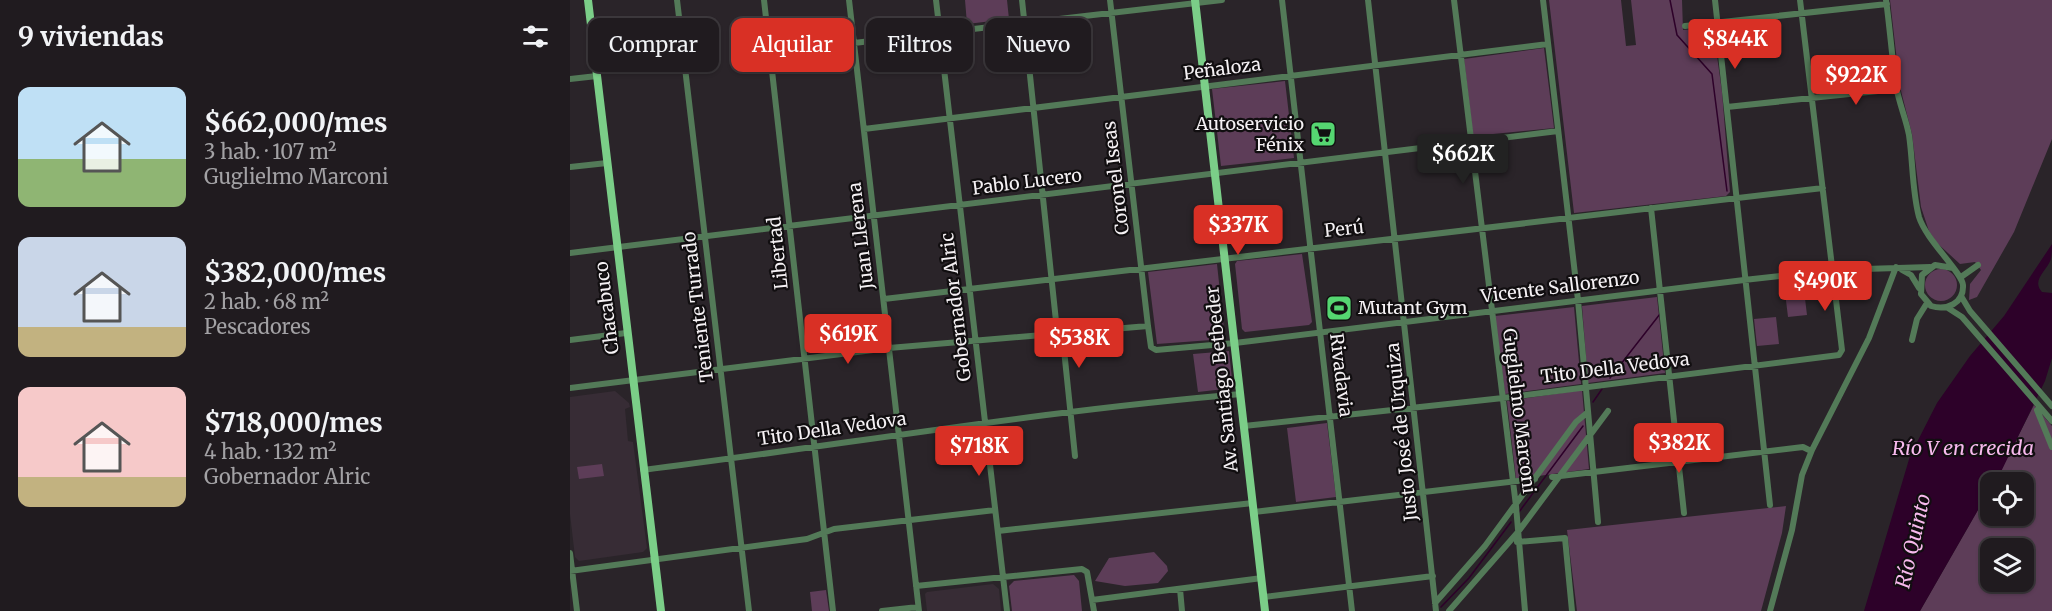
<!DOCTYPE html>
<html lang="es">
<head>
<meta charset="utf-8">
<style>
	body { margin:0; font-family:Merriweather,serif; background:#2d282c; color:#f1f3f6; height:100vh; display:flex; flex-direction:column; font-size:22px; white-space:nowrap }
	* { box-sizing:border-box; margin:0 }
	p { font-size:20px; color:#a2a1a4 }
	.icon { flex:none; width:33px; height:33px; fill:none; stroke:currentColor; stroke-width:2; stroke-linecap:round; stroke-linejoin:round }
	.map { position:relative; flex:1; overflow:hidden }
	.drawer { display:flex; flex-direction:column; background:#201b1f; width:570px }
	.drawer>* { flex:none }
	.banner { position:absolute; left:18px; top:18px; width:570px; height:54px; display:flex; gap:12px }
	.tools { position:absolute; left:1410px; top:472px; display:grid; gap:12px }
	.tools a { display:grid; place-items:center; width:54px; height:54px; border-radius:12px; background:#201b1f; box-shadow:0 2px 4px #0004,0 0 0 2px #3d393d; font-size:30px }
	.price { position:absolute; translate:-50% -51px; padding:0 14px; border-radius:6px; background:#d93025; color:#fff; font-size:20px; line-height:39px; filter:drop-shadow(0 2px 3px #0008) }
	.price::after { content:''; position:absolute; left:50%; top:36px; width:18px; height:14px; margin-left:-9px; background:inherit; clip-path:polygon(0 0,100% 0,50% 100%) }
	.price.selected { background:#222; color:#fff }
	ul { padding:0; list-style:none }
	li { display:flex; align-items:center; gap:18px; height:150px; padding:0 18px }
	li span { display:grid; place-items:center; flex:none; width:168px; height:120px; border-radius:12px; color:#555 }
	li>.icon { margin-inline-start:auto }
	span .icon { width:72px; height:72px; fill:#fffc; stroke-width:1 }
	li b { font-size:26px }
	h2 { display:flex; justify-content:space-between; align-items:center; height:72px; padding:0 18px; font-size:26px }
	.tag { padding:0 21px; border-radius:12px; background:#201b1f; box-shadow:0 2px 4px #0004,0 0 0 2px #3d393d; font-size:21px; line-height:54px }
	.tag.selected { background:#d93025; color:#fff }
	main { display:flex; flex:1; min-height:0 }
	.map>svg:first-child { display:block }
</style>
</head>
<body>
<main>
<section class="drawer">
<h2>9 viviendas<svg class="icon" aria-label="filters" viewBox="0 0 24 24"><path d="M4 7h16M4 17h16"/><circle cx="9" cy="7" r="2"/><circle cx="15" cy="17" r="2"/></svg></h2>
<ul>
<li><span style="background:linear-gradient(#bfe0f5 60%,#8fb573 0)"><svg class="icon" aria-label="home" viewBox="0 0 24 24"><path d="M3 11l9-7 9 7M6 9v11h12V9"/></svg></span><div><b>$662,000/mes</b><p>3 hab. · 107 m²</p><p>Guglielmo Marconi</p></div></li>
<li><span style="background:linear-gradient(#c9d6e8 75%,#c2b280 0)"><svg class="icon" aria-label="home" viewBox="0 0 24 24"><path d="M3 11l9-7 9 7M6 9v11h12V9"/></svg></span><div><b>$382,000/mes</b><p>2 hab. · 68 m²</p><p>Pescadores</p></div></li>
<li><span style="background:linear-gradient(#f6c9c9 75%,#c2b280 0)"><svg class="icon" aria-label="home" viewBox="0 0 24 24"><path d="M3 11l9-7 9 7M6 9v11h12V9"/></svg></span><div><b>$718,000/mes</b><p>4 hab. · 132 m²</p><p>Gobernador Alric</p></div></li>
</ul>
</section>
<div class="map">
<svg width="1482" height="611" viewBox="0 0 1482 611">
	<rect width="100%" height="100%" fill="#2a2429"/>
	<path fill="#372c35" d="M45,391L59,403L60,407L55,409L58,441L63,442L77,548L73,552L9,561L5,557L0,514V397Z
		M423,584L429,589L431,611H357L355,594L357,592Z"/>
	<path fill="#5d3d58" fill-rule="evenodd" d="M395,0H437L439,19L397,24Z
		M979,0H1051L1056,46L1066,45L1061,0H1112L1113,30L1143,27L1152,92L1160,192L1156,196L1004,213Z
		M1320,0H1482V139L1444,232L1407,297L1399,300L1400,284L1411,270L1405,262L1390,264L1367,243L1359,231L1351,207L1342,134L1330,87Z
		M974,48L984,128L903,136L894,59Z
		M715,81L724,158L651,166L642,89Z
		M732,254L742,322L739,325L675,332L672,329L665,264L667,261Z
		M647,264L655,339L587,344L578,272Z
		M1355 285a16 16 0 1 1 32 0a16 16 0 1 1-32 0Z
		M1233,282L1237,315L1218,317L1214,284Z
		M1087,297L1095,373L1018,383L1012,306Z
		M1004,307L1011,384L935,394L925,316Z
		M1206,317L1209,344L1187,346L1184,319Z
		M659,351L663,388L628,392L623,354Z
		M1012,390L1019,469L946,479L937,401Z
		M1464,405L1482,426V611H1350L1420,489V516H1454V483H1424ZM1420,549H1454V582H1420Z
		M757,423L766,497L726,502L717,428Z
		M32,464L34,476L9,479L7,467Z
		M1216,506L1212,533L1191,611H1007L997,530Z
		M584,552L597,566L598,571L588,583L555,586L525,581L539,558Z
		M504,575L509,581L512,611H442L439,586L444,581Z
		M256,590L259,611H242L240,592Z"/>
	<path fill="#2d0129" d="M1482,244C1482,248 1482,254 1481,259C1477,271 1461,280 1472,292L1482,293V358L1475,381L1427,480L1420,483V489L1350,611H1294L1340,456L1367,403L1400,356L1434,316Z"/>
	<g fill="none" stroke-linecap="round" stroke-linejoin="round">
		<path stroke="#2d0129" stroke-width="1.5" d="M1100,0L1107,35L1142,74L1157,191
			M1040,378L1090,314
			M1023,402L1032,389
			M949,512L1013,426
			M871,607L899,578L941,522"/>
		<path stroke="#537a58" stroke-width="6" d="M107,0L179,611
			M194,0L263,611
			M279,0L349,611
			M366,0L437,611
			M452,0L486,321L493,340L505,456
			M540,0L578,326L581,347L586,350L665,343L1174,280L1262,270L1360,267
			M712,0L782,611
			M798,0L866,611
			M884,0L946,506L955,611
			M973,0L1008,300L1028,522
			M1145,0L1200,505
			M1316,0C1320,29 1322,58 1326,86C1329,103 1336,119 1339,135C1343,162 1342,191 1349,217C1356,240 1392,272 1393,285C1394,303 1377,311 1361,306L1351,294L1352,275L1365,265L1383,268
			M1115,26L1317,4
			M284,43L652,0
			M0,79L27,76
			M1157,107L1327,89
			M294,129L978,44
			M0,167L37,163
			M1081,208L1114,513
			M0,253L988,131
			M1332,270L1341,275L1349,288
			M1391,277L1408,265
			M1391,296L1400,311L1482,406
			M314,299L1253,188
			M1378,308L1392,317L1482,421
			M0,340L56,333
			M1342,340L1347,319L1357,303
			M0,388L319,348L578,326
			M1467,410L1482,447
			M674,426L933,398L1269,355L1272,350L1230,0
			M73,470C272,445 470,411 671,394
			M982,477L1233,447L1241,451
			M684,512L965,479
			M428,531L683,503
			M947,542L995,538L1002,611
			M0,553L7,611
			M0,571L237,539L264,529L425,510
			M346,586L512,569L517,572L524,611
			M610,589L612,611
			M694,597L863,576
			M522,600L692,578
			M865,603L915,546L1006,422L1018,412
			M312,611L348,607
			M879,611L948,532L1038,411
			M1200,611L1222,530L1232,475L1242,450L1299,338L1326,267"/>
		<path stroke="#7bce88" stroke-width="8" d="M18,0L91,611
			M625,0L695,611"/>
	</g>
	<defs>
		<symbol id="supermarket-square" viewBox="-11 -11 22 22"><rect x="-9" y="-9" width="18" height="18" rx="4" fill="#55d671" stroke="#110e10"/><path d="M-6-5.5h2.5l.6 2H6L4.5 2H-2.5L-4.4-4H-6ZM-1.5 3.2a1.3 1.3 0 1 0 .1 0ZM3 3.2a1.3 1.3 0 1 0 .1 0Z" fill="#111"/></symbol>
		<symbol id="stadium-square" viewBox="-11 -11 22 22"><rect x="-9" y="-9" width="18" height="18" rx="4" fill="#55d671" stroke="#110e10"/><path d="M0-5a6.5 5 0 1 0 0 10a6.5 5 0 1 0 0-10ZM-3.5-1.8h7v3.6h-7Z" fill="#111"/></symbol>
	</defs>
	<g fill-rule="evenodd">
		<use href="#supermarket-square" x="738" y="119" width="30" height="30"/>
		<use href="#stadium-square" x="754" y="293" width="30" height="30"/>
	</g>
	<g text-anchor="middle" stroke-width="4.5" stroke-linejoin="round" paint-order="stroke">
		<g font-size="18" fill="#f5f1f4" stroke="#110e10">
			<text transform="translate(652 69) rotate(-7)" y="6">Peñaloza</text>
			<text transform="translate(546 178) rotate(-97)" y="6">Coronel Iseas</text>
			<text transform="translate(457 182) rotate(-7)" y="6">Pablo Lucero</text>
			<text transform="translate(774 229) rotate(-6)" y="6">Perú</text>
			<text transform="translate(291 236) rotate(-97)" y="6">Juan Llerena</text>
			<text transform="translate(208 253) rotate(-96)" y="6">Libertad</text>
			<text transform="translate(990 287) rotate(-7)" y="6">Vicente Sallorenzo</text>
			<text transform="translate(128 307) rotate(-97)" y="6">Teniente Turrado</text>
			<text transform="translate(386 307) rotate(-97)" y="6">Gobernador Alric</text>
			<text transform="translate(37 308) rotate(-97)" y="6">Chacabuco</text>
			<text transform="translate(1045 368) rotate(-7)" y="6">Tito Della Vedova</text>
			<text transform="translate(771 375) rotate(83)" y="6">Rivadavia</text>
			<text transform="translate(652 379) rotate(-96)" y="6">Av. Santiago Betbeder</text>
			<text transform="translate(949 411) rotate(83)" y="6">Guglielmo Marconi</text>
			<text transform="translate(262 429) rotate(-8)" y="6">Tito Della Vedova</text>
			<text transform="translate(832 432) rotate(-96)" y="6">Justo José de Urquiza</text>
		</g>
		<g font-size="18" fill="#f5f1f4" stroke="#110e10" text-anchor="end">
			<text x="734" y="130">Autoservicio<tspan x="734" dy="21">Fénix</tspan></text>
			<text x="788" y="314" text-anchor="start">Mutant Gym</text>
		</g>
		<g font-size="20" font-style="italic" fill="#f7b9ed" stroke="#110e10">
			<text x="1393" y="455">Río V en crecida</text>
			<text transform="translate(1343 541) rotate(-77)" y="7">Río Quinto</text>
		</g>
	</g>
</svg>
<div class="tools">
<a><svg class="icon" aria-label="locate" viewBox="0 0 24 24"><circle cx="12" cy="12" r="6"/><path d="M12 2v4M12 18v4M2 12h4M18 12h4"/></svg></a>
<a><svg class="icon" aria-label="layers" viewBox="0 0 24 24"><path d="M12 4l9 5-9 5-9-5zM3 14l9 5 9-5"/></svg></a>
</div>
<b class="price" style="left:1165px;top:70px">$844K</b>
<b class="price" style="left:1286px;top:106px">$922K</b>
<b class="price selected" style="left:893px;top:185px">$662K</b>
<b class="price" style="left:668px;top:256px">$337K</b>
<b class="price" style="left:1255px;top:312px">$490K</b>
<b class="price" style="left:278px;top:365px">$619K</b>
<b class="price" style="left:509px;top:369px">$538K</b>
<b class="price" style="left:1109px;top:474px">$382K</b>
<b class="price" style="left:409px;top:477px">$718K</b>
<div class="banner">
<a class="tag">Comprar</a>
<a class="tag selected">Alquilar</a>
<a class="tag">Filtros</a>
<a class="tag">Nuevo</a>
</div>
</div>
</main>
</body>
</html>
